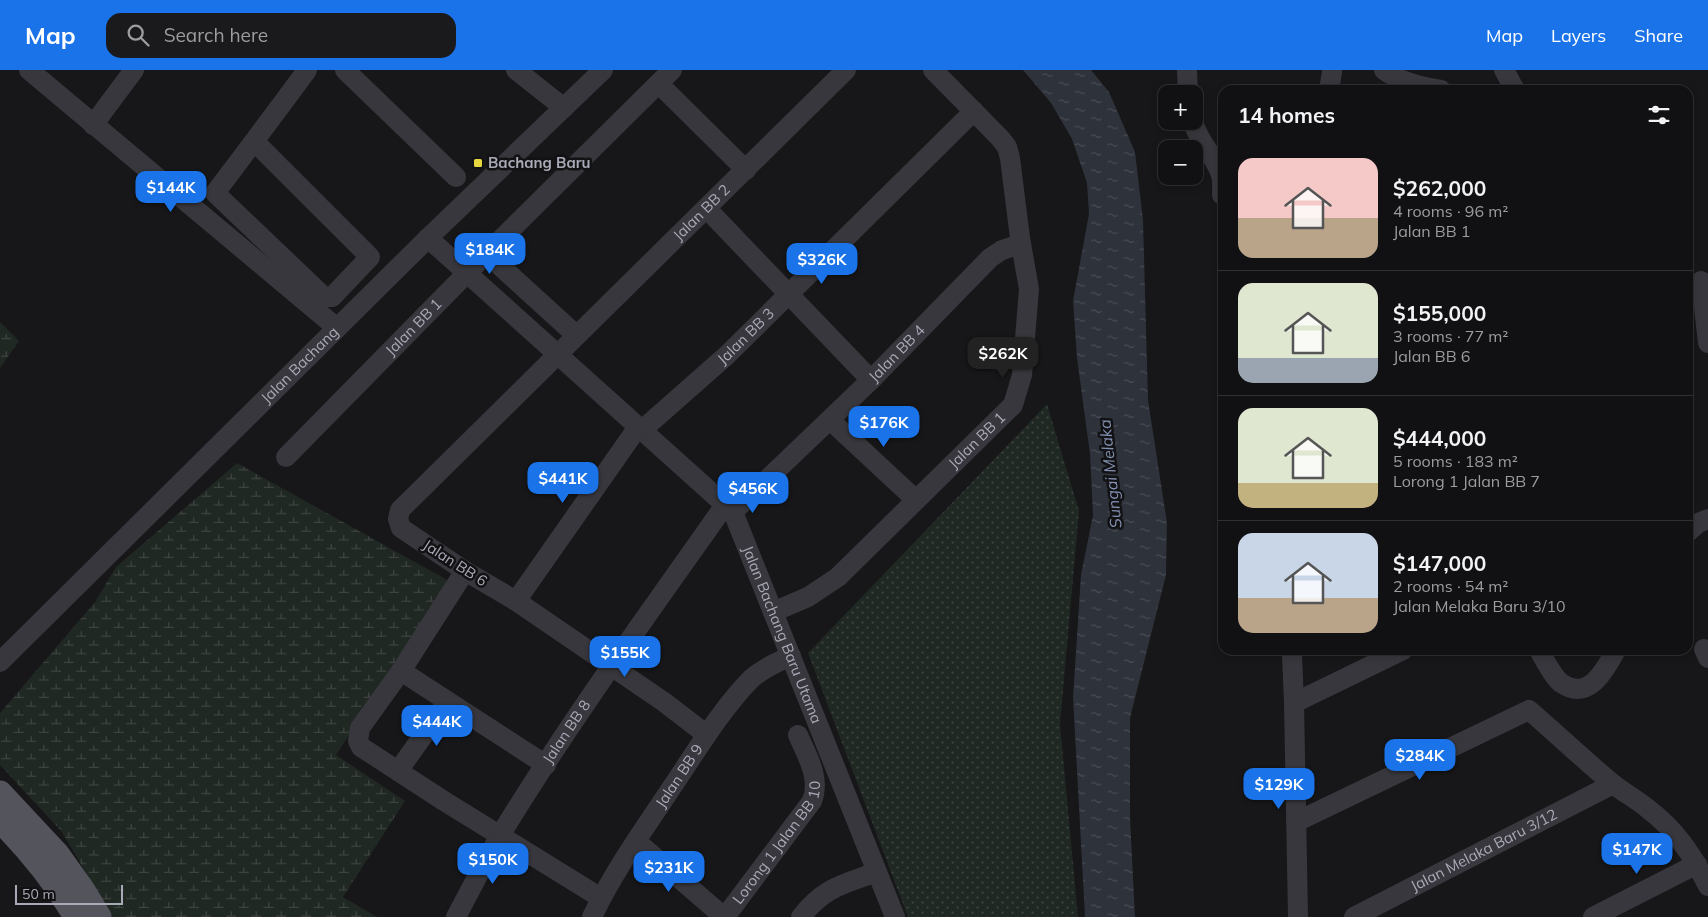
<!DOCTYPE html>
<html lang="en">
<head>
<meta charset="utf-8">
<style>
	body { margin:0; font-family:Mulish,sans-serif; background:#1a191b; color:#f1f3f6; height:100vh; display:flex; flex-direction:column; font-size:19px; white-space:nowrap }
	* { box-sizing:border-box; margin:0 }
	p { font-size:16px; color:#9c9d9f }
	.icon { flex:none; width:28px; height:28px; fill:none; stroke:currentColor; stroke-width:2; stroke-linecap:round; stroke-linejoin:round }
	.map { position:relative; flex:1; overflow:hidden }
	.details { position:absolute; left:1218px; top:15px; width:475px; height:570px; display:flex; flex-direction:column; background:#111012; border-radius:15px; box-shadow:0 2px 8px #0003,0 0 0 1px #303032 }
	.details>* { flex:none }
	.controls { position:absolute; left:1158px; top:15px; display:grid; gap:10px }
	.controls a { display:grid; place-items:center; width:45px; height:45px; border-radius:10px; background:#111012; box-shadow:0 2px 8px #0003,0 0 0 1px #303032; font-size:25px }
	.scale { position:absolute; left:15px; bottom:12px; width:108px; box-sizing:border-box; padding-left:5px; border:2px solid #a9aab7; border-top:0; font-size:14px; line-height:18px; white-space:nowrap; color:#a9aab7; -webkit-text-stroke:4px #121113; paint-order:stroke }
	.price { position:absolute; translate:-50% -42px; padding:0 11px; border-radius:10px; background:#1a73e8; color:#fff; font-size:16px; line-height:32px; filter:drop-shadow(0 1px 2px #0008) }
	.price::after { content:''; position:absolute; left:50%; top:30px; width:15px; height:11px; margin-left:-8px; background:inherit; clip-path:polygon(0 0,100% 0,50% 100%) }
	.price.selected { background:#222; color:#fff }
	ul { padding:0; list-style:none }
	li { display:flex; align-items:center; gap:15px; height:125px; padding:0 20px }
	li+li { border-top:1px solid #303032 }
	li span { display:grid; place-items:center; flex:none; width:140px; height:100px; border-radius:15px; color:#555 }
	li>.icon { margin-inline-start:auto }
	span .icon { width:60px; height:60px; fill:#fffc; stroke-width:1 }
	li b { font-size:21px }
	h2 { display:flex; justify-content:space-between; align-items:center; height:60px; padding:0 20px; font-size:21px }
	header { display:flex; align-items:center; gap:30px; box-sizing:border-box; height:70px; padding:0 25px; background:#1a73e8; color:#fff }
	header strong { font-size:24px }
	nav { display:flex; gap:28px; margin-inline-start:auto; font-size:18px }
	.search { width:350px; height:45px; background:#1a191b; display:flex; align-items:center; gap:12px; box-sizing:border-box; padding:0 18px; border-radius:15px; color:#9c9d9f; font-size:19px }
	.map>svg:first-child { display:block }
</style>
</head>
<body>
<header>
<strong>Map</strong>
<div class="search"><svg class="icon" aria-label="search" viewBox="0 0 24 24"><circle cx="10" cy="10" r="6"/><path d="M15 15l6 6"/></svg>Search here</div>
<nav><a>Map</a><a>Layers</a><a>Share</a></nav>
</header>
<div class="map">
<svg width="1708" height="847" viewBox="0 0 1708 847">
	<defs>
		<pattern id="grass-dots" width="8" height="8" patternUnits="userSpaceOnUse" patternTransform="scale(1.25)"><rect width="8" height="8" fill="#202823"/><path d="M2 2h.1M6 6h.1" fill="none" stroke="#3e4441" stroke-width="1.8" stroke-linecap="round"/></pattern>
		<pattern id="wetland-marsh" width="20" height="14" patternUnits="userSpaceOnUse" patternTransform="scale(1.25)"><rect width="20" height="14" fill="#202823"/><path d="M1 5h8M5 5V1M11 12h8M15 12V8" fill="none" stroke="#3e4441"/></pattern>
		<pattern id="water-ripples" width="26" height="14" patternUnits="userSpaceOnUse" patternTransform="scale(1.25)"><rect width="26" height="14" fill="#2d323b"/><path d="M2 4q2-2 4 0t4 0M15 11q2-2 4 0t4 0" fill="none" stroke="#494d55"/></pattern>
	</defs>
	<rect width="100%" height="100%" fill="#171618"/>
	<path fill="url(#grass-dots)" d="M1047,334L1079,441L1060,654L1078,847H908L808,583Z"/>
	<path fill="url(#wetland-marsh)" d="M0,252L19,271L0,298Z
		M237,393L449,511L336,685L405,731L343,827L377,847H112L62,762L0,695V643L95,532L116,497Z"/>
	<path fill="url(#water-ripples)" d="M1023,0H1091L1109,22L1135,82L1143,150L1148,330L1167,453L1166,505L1130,648V748L1135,847H1085L1073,627L1081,505L1093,445L1090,384L1077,288L1073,231L1089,144L1087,113L1072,69L1051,33Z"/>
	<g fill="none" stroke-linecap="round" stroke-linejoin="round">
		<g stroke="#38373d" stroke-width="20">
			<path d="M29,0L337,258"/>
			<path d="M345,0L456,107"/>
			<path d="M516,0L564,38"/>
			<path d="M1187,0L1188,24"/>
			<path d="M1384,0C1400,12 1421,17 1441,20"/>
			<path d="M1504,0L1515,20"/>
			<path d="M659,14L746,100"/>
			<path d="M1329,20L1332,2"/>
			<path d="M1193,51C1198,73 1215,85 1221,105C1223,111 1222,119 1222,125"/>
			<path d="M93,55L134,0"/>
			<path d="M254,71L370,187L332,227H325L321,224L215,123C246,82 277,41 307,0"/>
			<path d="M707,139L871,310"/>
			<path id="s1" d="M428,168L733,442L895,847"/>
			<path d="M487,184L576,265"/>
			<path d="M1701,211L1708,273"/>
			<path d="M830,350L916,430"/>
			<path id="s2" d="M642,360L727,285L974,41"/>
			<path id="s3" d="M286,387L467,203L672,0"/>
			<path id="s4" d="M733,442L871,310L990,188L1002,180L1021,174"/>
			<path d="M1688,462L1698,453L1708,449"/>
			<path d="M465,501L401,601L360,658L358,671L361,677L444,731L601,828"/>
			<path d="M516,531L638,357"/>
			<path id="s5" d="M773,542L808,527L838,507L1013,335L1022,305L1029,219L1020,168L1010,88L1007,77L1000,68L933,0"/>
			<path d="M1704,579L1708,588"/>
			<path d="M1539,580C1545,590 1552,606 1561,613C1589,632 1605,600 1616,580"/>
			<path d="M1292,585L1294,633L1298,847"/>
			<path id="s6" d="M0,592L428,168L603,0"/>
			<path d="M401,601L546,695"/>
			<path d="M1294,633L1403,580"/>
			<path id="s7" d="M707,665L664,632L516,531L465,501L401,458L398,449L400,440L846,0"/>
			<path d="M398,701L447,632"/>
			<path d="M1296,752L1529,640C1557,664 1584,690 1613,714C1623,722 1636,729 1647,738C1676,760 1692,784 1708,816"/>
			<path d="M636,771L724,847"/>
			<path id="s8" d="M456,847C471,819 485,791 501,764C570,651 649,543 725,435"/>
			<path id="s9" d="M592,847C613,802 643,761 670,720C696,682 719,642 751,609C762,599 777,592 791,586"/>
			<path id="s10" d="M725,847L812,731C821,708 807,686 798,665"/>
			<path d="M801,847C824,817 844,814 877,802"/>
			<path id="s11" d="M1354,847L1613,714"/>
			<path d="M1593,847L1697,794"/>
		</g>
		<path stroke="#54545c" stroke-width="25" d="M0,723L57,784L82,819L99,847
			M0,750C29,779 55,811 76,847"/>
	</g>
	<rect fill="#e7d73f" stroke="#121113" stroke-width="2" x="473" y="88" width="10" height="10" rx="2.5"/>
	<g text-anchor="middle" stroke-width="5" stroke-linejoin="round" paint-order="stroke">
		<g font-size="15" font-weight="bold" fill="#a9aab7" stroke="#121113" text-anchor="start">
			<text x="488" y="98">Bachang Baru</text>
		</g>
		<g font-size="15" fill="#a9aab7" stroke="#121113">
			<text dy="5" stroke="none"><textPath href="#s7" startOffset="812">Jalan BB 2</textPath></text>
			<text dy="5" stroke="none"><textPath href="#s3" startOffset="182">Jalan BB 1</textPath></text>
			<text dy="5" stroke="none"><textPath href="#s2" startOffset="140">Jalan BB 3</textPath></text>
			<text dy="5" stroke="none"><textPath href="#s4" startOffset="228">Jalan BB 4</textPath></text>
			<text dy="5" stroke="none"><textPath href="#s6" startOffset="422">Jalan Bachang</textPath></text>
			<text dy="5" stroke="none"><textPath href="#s5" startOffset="269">Jalan BB 1</textPath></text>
			<text transform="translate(455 493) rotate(33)" y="5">Jalan BB 6</text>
			<text dy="5" stroke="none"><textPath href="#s1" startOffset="542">Jalan Bachang Baru Utama</textPath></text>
			<text dy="5" stroke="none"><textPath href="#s8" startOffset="216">Jalan BB 8</textPath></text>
			<text dy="5" stroke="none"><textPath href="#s9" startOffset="166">Jalan BB 9</textPath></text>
			<text dy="5" stroke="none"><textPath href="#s10" startOffset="92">Lorong 1 Jalan BB 10</textPath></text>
			<text dy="5" stroke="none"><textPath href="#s11" startOffset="146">Jalan Melaka Baru 3/12</textPath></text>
		</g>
		<g font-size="16" font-style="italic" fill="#8290b0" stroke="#121113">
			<text transform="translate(1110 404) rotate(-96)" y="6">Sungai Melaka</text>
		</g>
	</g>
</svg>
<div class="controls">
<a>+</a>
<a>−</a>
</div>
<div class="scale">50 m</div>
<b class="price" style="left:171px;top:143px">$144K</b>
<b class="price" style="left:490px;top:205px">$184K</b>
<b class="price" style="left:822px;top:215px">$326K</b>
<b class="price selected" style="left:1003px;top:309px">$262K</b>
<b class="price" style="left:884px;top:378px">$176K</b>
<b class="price" style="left:563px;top:434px">$441K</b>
<b class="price" style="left:753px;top:444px">$456K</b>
<b class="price" style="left:625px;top:608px">$155K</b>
<b class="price" style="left:437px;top:677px">$444K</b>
<b class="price" style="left:1420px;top:711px">$284K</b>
<b class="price" style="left:1279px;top:740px">$129K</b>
<b class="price" style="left:1637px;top:805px">$147K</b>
<b class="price" style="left:493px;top:815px">$150K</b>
<b class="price" style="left:669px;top:823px">$231K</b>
<section class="details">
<h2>14 homes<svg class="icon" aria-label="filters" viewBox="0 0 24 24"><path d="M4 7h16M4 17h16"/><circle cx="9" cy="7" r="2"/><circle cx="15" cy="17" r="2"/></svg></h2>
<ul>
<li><span style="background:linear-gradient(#f6c9c9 60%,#b9a48a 0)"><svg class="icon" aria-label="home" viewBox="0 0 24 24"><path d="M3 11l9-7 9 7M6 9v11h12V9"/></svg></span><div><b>$262,000</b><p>4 rooms · 96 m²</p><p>Jalan BB 1</p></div></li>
<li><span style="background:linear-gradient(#dfe7d0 75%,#9aa5b1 0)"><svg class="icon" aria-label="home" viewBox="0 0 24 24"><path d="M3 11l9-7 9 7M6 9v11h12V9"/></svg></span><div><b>$155,000</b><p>3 rooms · 77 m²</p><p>Jalan BB 6</p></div></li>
<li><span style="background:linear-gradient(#dfe7d0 75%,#c2b280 0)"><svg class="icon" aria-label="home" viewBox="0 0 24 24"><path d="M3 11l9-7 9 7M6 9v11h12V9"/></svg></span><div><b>$444,000</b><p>5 rooms · 183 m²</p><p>Lorong 1 Jalan BB 7</p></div></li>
<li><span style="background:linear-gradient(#c9d6e8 65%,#b9a48a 0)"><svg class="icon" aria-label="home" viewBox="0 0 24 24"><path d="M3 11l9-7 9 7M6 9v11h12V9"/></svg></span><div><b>$147,000</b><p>2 rooms · 54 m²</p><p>Jalan Melaka Baru 3/10</p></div></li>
</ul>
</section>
</div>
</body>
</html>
